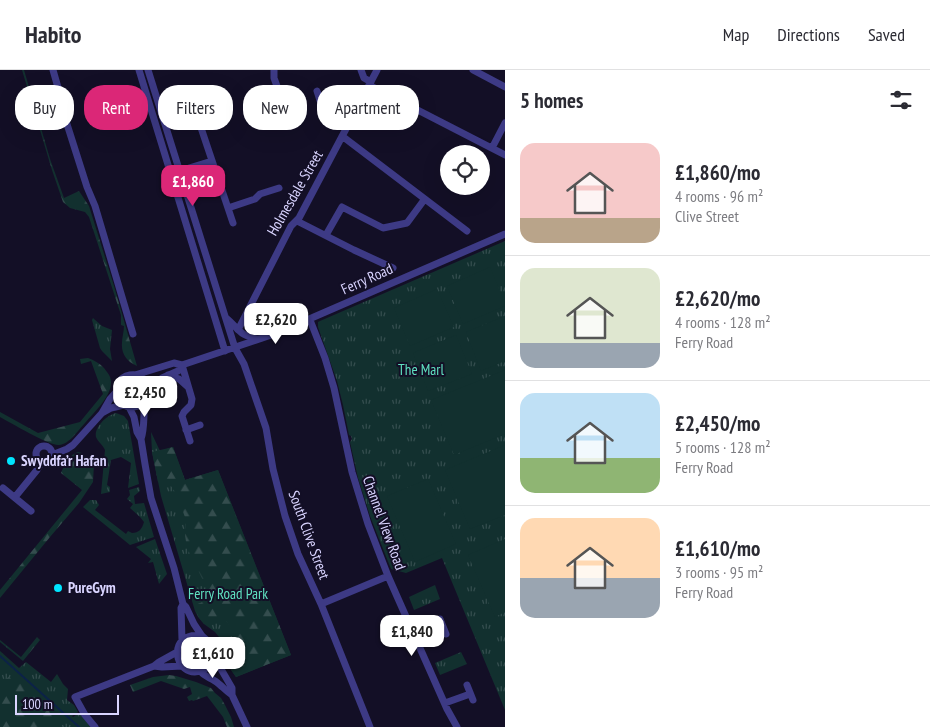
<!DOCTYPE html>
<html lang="en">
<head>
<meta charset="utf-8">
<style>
	body { margin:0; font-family:"PT Sans Narrow",sans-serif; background:#f7f7f7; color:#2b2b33; height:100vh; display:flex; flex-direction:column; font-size:19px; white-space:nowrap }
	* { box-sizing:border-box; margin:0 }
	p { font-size:16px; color:#7c7c81 }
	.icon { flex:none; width:28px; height:28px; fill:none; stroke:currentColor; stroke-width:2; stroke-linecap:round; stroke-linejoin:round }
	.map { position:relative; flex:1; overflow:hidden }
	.side { display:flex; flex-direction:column; background:#fff; width:425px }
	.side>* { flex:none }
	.hud { position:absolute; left:15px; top:15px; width:415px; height:45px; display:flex; gap:10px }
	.fabs { position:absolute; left:440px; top:75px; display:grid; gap:10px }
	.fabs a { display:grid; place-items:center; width:50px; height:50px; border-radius:50%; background:#fff; box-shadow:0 5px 20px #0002; font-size:25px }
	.scale { position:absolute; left:15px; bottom:12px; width:104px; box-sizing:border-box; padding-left:5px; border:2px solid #d9d4ff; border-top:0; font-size:14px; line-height:18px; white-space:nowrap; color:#d9d4ff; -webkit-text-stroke:4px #130f26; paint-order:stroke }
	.price { position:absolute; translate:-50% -42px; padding:0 11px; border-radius:10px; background:#fff; color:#222; font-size:16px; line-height:32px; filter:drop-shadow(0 1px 2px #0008) }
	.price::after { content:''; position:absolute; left:50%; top:30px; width:15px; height:11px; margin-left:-8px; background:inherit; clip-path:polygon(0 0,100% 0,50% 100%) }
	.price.on { background:#db2777; color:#fff }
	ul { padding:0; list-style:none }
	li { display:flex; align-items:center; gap:15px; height:125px; padding:0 15px }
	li+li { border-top:1px solid #e1e1e2 }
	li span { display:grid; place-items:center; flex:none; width:140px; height:100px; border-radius:15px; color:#555 }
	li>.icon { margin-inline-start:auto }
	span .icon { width:60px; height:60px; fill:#fffc; stroke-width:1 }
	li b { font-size:21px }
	h2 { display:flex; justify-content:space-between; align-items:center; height:60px; padding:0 15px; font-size:21px }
	.tag { padding:0 18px; border-radius:20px; background:#fff; box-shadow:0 5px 20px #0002; font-size:18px; line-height:45px }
	.tag.on { background:#db2777; color:#fff }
	header { display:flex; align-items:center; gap:30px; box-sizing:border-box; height:70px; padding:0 25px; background:#fff; border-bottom:1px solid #e1e1e2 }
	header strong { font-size:24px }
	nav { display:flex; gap:28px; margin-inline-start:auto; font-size:18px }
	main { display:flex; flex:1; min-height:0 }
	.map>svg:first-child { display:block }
</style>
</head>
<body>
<header>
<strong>Habito</strong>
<nav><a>Map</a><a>Directions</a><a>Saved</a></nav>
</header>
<main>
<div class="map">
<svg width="505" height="657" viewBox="0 0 505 657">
	<defs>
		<pattern id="grass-tufts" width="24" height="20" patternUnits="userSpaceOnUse" patternTransform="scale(1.25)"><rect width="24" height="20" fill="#12302f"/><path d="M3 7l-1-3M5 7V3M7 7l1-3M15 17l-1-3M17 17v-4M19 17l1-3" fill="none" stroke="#344d4e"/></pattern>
		<pattern id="forest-firs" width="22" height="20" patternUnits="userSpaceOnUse" patternTransform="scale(1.25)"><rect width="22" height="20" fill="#12302f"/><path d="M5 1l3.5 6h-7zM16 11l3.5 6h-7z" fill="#344d4e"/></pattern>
	</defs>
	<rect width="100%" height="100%" fill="#130f26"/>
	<path fill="url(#grass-tufts)" d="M505,171V640L442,488L406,503L391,499L370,446L358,408L350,372L352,369L351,366L349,365L343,335L337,311L318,257V252L320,251Z
		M93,248L94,249L102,256L112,260L110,279L112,291L102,281L100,278L92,250Z
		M124 321a9 9 0 1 1 18 0a9 9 0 1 1-18 0Z
		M116,343L124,346L128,351L139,414L128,418L131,393L121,387L111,390L107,415L110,417V422L101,424L105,380C103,375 98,372 96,367C94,357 107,345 116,343Z
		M151,362L160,381L173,377L185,410L218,400L291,585L236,607L227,594L222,573L219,567L215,562L204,554L198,547L195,541L161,426L152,382Z
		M139,417L140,421L134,426L135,434L144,433L154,467L130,475L83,437L90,430H96L99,435L95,440L126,464L128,461L132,463C139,463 142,459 144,452L140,447L130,438L133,434L127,429L130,425L129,420Z
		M155,469L167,504L159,514L153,492L148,493L151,489L136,477Z
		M435,515L440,529L414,540L409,527Z
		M183 583a13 13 0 1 1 26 0a13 13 0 1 1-26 0Z
		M0,581L19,598L26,592L51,612L57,604L63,614L68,619L67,630L74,635L78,642L72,646L73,647L79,643L91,657H0Z
		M461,582L467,594L440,605L435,593Z"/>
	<path fill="url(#forest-firs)" d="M22,0H24L50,89L64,128L79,121L89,136L114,216L137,296C127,292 121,284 122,273C122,267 124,262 124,256L121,255V245L89,147L85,142L70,138L63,132L52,100Z
		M88,288C94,290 99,293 104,298C106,301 109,304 110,307C116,323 94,342 85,353C78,360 70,374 59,375C50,376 11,353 0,347V342L38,363L80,352L103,324L91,291L81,294L80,289Z
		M173,377L185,410L218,400L291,585L236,607L231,600L241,589C237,571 236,562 223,547H219L204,554C199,548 196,544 195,535L210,529V524L187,478L185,465L186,450L177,425L171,416L158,412L152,382Z
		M78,382L82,383L87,388L89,387L94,394L93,412L79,433L50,467L0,528V520L82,420L61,403C64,395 70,384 78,382Z
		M37,567L40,570L23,591L0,572V570L21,587Z
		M169,605L176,606L196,612L211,618L215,623L221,628L225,635L231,647L234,657H227L223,647L207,626L193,631L192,630L189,631L187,627L192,624L190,617L184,619L161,611L133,622L130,615L153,607Z
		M9,607H16L28,614L57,638L61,645V650L46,657H0V615L3,610Z"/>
	<path fill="#12302f" d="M490,197L505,233V236L463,254L447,216Z
		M437,219L454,257L410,276L394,238Z
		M505,246V291L481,301L466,262Z
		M456,265L472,304L428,321L413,283Z
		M505,300V364L454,385L431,330Z
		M505,375V445L470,459L445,400Z
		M428,409L456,474L415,492L387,426Z
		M505,469V542L495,547L468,485Z"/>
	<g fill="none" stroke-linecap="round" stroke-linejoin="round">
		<path stroke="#0c2248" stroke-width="2" d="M0,586L79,657"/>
		<path stroke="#3d3a85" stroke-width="7" d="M53,0L59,21V29L87,117L95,136L133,264
			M139,0L225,281
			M148,0L235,278L244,294L266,358L273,399L285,446L298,484L321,534L370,657
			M274,0V8L282,30L275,32
			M361,0L364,8L371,12
			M473,0L505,17
			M369,15L505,85
			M317,21L324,43L327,47L346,59
			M191,28L233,153
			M342,66L467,161
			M492,78L505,53
			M176,102L212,91
			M228,138L255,129L260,124L279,118
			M297,151L354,180L393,198
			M326,165L342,137L383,158L407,153L424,130
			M226,248C238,258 241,267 258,269
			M310,250L325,288L334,318L352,402L368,454L388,506L447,639L457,657
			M238,260L291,156L299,148L377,0
			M182,295L192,329L191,335L184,342L182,346L190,371
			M135,305L174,293L182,295L277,263L505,164
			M168,305L179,309L188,317
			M149,320L162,308L178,301L182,295
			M117,321L110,329L102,343L111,338L124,335
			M129,337L134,347L137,362L141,369L145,394L151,428L174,498L183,534L186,537L194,554L202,566L210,573L213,578L214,587L232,618V625L247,657
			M186,360L200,355
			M141,369C145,357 143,346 145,334C146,331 149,328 149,324C151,313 141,303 130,305C107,309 115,350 145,333
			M36 384a8 8 0 1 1 16 0a8 8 0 1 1-16 0Z
			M52,385L67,379L73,375L102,343
			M3,418L31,441
			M15,427L37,400L42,392
			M321,534L388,506
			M440,549L446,564
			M202,566C166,560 173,609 201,601C208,599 212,593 214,587
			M417,568L443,557
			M182,570L181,538L183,534
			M177,582L159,592L154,596L162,597L182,596
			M200,601C205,607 209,607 215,611C221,615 226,621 232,625
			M467,615L473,630
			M445,633L470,624
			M95,657L85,645L75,627L154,596"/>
	</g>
	<g fill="#00e5ff" stroke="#130f26" stroke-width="2">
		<circle cx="11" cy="391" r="5"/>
		<circle cx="58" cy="518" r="5"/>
	</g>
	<g text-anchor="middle" stroke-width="4" stroke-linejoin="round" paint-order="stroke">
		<g font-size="15" fill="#d9d4ff" stroke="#130f26">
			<text transform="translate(295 123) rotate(-60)" y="5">Holmesdale Street</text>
			<text transform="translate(367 209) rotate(-24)" y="5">Ferry Road</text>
			<text transform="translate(384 453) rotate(70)" y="5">Channel View Road</text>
			<text transform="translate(309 465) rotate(70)" y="5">South Clive Street</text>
		</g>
		<g font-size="15" fill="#5fe0c0" stroke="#130f26">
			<text x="421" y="305">The Marl</text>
			<text x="228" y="529">Ferry Road Park</text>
		</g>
		<g font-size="15" font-weight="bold" fill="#d9d4ff" stroke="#130f26" text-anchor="start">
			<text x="21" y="396">Swyddfa’r Hafan</text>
			<text x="68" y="523">PureGym</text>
		</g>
	</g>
</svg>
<div class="fabs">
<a><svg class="icon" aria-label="locate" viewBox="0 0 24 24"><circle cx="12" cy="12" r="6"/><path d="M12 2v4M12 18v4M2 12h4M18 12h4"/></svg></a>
</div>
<div class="scale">100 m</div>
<b class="price on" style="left:193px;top:137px">£1,860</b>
<b class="price" style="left:276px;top:275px">£2,620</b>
<b class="price" style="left:145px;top:348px">£2,450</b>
<b class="price" style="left:412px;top:587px">£1,840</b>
<b class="price" style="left:213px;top:609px">£1,610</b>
<div class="hud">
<a class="tag">Buy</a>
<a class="tag on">Rent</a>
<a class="tag">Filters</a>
<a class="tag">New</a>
<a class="tag">Apartment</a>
</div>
</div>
<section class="side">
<h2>5 homes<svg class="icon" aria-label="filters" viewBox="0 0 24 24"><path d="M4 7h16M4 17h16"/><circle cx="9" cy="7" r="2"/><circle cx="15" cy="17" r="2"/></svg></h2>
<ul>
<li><span style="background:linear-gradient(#f6c9c9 75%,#b9a48a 0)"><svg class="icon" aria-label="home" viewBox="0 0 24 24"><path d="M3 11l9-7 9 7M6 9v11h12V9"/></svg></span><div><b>£1,860/mo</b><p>4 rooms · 96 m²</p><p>Clive Street</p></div></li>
<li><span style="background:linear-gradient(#dfe7d0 75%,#9aa5b1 0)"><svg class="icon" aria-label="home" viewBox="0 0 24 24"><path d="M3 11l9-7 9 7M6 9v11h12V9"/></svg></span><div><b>£2,620/mo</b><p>4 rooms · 128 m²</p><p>Ferry Road</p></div></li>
<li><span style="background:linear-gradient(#bfe0f5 65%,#8fb573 0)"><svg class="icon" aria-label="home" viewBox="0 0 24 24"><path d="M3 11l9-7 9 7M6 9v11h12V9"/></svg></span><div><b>£2,450/mo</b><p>5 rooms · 128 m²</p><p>Ferry Road</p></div></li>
<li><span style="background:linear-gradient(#ffd9b3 60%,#9aa5b1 0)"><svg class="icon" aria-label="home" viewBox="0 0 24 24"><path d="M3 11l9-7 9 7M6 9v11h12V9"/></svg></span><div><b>£1,610/mo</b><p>3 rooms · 95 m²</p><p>Ferry Road</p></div></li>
</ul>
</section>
</main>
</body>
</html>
